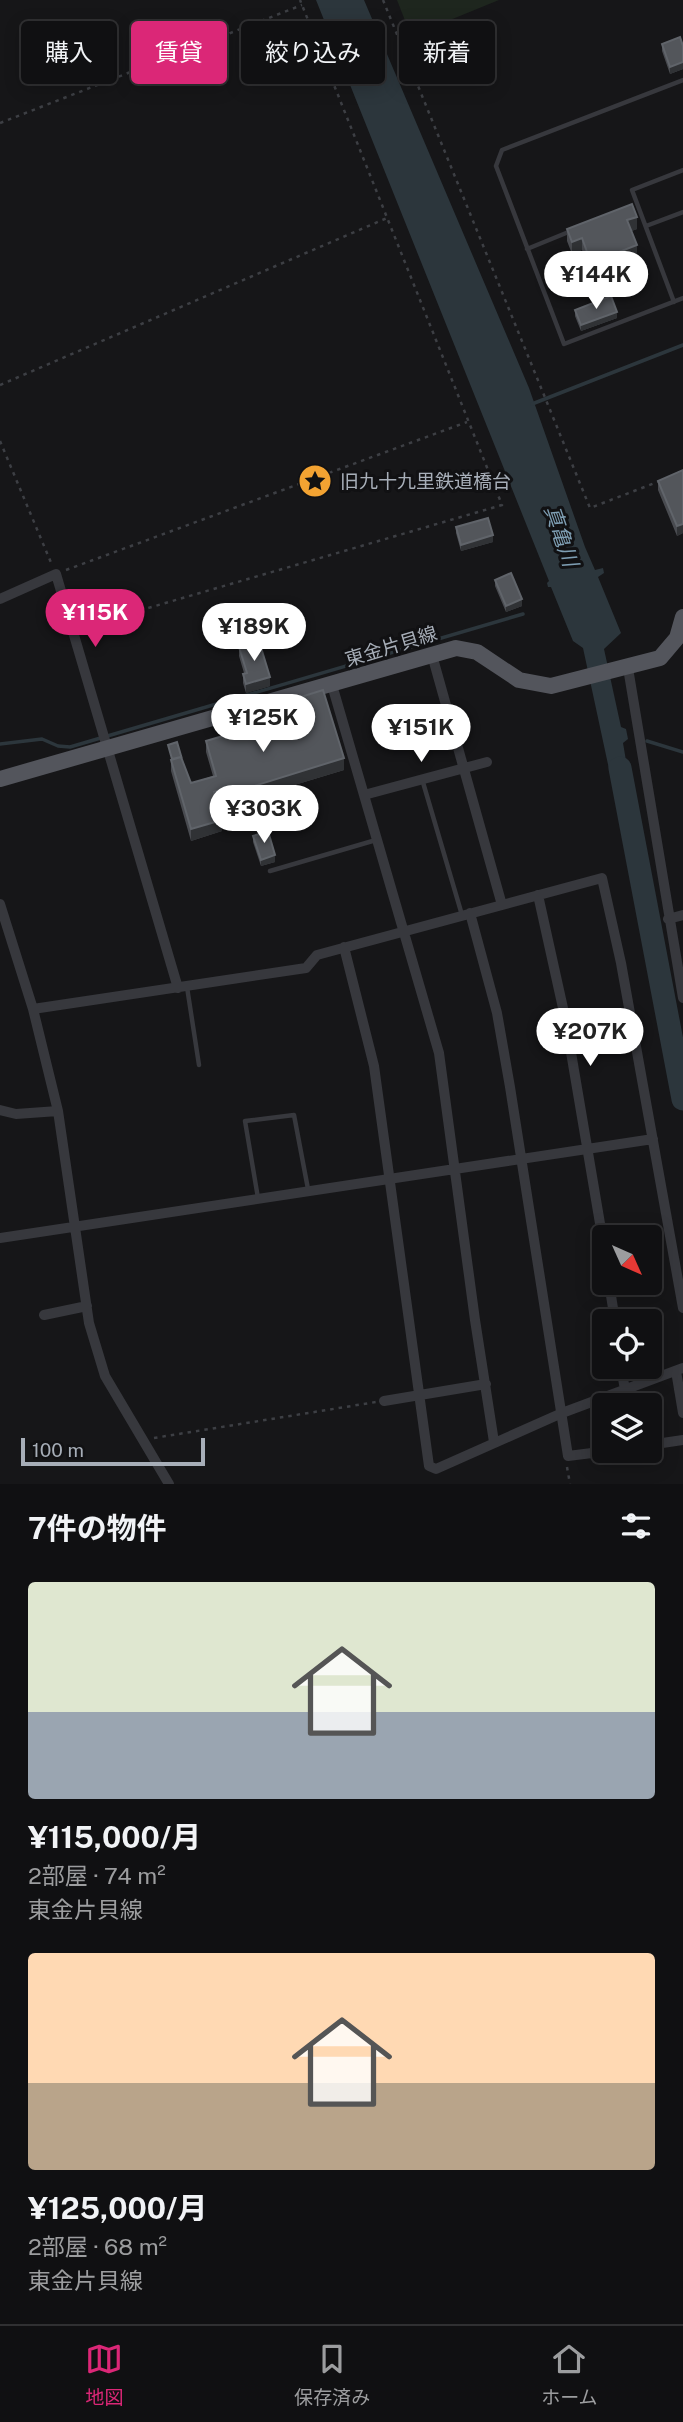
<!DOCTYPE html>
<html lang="ja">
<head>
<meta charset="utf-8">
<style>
	body { margin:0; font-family:"Public Sans","Noto Sans JP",sans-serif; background:#19191b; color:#f1f3f6; height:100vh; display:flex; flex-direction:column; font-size:26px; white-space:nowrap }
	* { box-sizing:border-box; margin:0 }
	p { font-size:23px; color:#9c9d9f }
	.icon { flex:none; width:38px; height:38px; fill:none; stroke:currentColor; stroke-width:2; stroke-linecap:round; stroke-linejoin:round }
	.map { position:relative; height:1484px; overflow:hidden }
	.sheet { display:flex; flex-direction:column; background:#101012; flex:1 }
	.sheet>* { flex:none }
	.guide { position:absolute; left:21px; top:21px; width:642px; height:63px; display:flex; gap:14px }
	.needle { width:46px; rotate:135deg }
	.buttons { position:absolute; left:592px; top:1225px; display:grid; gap:14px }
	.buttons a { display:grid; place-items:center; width:70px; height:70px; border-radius:7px; background:#101012; box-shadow:0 4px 18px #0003,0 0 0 2px #303032; font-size:35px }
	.scale { position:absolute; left:21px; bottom:18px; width:184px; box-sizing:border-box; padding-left:7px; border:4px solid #a7aeb8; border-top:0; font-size:19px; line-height:24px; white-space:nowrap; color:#a7aeb8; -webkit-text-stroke:5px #111113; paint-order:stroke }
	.price { position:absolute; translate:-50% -60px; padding:0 16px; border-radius:24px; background:#fff; color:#222; font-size:23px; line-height:46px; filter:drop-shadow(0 2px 4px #0008) }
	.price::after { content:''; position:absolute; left:50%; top:42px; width:21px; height:16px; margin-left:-10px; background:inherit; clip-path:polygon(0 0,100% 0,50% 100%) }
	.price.on { background:#db2777; color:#fff }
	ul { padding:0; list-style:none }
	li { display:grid; align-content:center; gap:14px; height:371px; padding:0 28px }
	li span { display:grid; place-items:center; height:217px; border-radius:7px; color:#555 }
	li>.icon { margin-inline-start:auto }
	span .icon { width:126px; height:126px; fill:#fffc; stroke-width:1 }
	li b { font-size:30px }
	h2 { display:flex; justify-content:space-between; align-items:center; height:84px; padding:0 28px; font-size:30px }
	.pill { padding:0 24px; border-radius:7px; background:#101012; box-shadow:0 4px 18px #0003,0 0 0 2px #303032; font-size:24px; line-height:63px }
	.pill.on { background:#db2777; color:#fff }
	.dock { display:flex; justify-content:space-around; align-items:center; height:98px; border-top:2px solid #303032; background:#101012; font-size:19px; color:#9c9d9f }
	.dock a { display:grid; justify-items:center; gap:4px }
	.dock .on { color:#db2777 }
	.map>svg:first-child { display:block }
</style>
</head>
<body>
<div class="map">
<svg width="683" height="1484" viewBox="0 0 683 1484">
	<rect width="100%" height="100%" fill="#161618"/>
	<path fill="#1e261e" d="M397,0H499L411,36Z"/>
	<path fill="#2c363c" d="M316,0H364L529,388L585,547L595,570L603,568L604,573L598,577L621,633L604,649L621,727L626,729L628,739L623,743L632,796L615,797L583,648L573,641L551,587H548L547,583L549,581Z"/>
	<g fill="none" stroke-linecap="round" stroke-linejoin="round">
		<path stroke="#2c363c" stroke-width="3.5" d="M532,404L683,345
			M647,741L683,752
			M0,744L42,739L58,746L70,747L523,614"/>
		<path stroke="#2c363c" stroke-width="23" d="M620,768L683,1099"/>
		<path stroke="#3d3f44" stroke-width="2.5" stroke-dasharray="3.5 5" stroke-linecap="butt" d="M383,0L590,508L660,481
			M0,123L302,5
			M0,385L387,218
			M0,441L52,565
			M66,570L467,422
			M83,627L502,505L300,0
			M154,1438L376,1402
			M567,1467L570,1484"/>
		<path stroke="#37383d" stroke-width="4.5" d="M683,80L502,150L496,166L564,344L683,298
			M646,226L683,212
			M527,249L571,231
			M674,302L632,190L683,170
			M422,779L462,915
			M270,871L376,840
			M187,987L199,1065
			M258,1198L245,1121L294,1115L308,1189"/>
		<path stroke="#37383d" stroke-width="10" d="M0,599L56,574L178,988
			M432,655L502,905
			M628,668L683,998
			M332,685L439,1053L475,1320L494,1442
			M364,795L487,762
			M538,895L565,1017L604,1247
			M0,904L33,1009L58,1111L89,1323L105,1376L169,1484
			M470,913L497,1013L510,1087L568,1456L608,1451
			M668,919L683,915
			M344,947L374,1066L429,1466L436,1469L562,1413L683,1368
			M33,1009L306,968L317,955L602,878L621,963L683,1308
			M0,1110L16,1114L58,1111
			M0,1238L653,1139
			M609,1283L615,1321
			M44,1315L87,1306
			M621,1367L625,1390
			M676,1371L683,1413
			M384,1401L486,1384
			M649,1445L683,1440"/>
		<path stroke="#53555c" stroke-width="16" d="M0,779L456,648L477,652L519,680L551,686L660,658L677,638L683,617"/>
	</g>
	<path fill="#494b50" d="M662,44L683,46V69L670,74L662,51Z
		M567,229H637L631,231L637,258L591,275L582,250L572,254L567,241Z
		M575,310L617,318L581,331L575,316Z
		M683,470V533L677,536L658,490V481Z
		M456,527L493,542L461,551L456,533Z
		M495,580L522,606L506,612L495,586Z
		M239,647L270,686L246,693L243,683V674L244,673L239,656Z
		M269,707L344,770L235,803L233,797L217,802L222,831L191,841L171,771V760H172L168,745L182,759L191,783L213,776L206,752V741L247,728V720L269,713Z
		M253,836L275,862L261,866L253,842Z"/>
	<path fill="#303235" d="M683,62V69L670,74V67Z
		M637,217V229L627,233V220Z
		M582,238V250L572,254V242Z
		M637,245V258L591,275V263Z
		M617,312V318L581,331V325Z
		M683,524V533L677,536V526Z
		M493,535V542L461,551V545Z
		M522,599V606L506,612V606Z
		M270,677V686L246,693V684Z
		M344,758V770L235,803V792Z
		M233,786V797L214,803V792Z
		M222,820V831L191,841V829Z
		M275,855V862L261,866V860Z"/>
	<path fill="#53565b" stroke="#60646a" stroke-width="2" d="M680,37L683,46V62L670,67L662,44Z
		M632,204L637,217L627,220L637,245L591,263L582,238L572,242L567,229Z
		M611,296L617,312L581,325L575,310Z
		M683,470V524L677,526L658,481Z
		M488,518L493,535L461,545L456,527Z
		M511,573L522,599L506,606L495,580Z
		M259,641L270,677L246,684L243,674L247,673L239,647Z
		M323,690L344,758L235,792L233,786L214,792L222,820L191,829L171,760L181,757L191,783L216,776L206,741L250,728L247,720L270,713L269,707Z
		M177,742L182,759L181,757L172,759L168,745Z
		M268,831L275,855L261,860L253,836Z"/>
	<defs>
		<symbol id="sight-disc" viewBox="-11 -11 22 22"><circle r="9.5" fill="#f3a332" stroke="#111113"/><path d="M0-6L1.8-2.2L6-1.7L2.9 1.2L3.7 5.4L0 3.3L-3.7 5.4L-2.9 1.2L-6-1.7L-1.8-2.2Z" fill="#111"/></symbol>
	</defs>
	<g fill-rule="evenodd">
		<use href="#sight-disc" x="296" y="462" width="38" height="38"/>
	</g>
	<g text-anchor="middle" stroke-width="6" stroke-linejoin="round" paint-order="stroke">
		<g font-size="19" fill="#a7aeb8" stroke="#111113" text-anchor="start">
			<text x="340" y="488">旧九十九里鉄道橋台</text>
		</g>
		<g font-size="19" fill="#a7aeb8" stroke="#111113">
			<text transform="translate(391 646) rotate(-17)" y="7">東金片貝線</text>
		</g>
		<g font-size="21" font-style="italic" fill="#7e9eb3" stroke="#111113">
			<text transform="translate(561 536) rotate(71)" y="7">真亀川</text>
		</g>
	</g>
</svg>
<div class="buttons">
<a><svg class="needle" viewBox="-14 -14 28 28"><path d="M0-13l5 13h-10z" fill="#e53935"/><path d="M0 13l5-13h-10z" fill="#9c9d9f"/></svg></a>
<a><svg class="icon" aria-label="locate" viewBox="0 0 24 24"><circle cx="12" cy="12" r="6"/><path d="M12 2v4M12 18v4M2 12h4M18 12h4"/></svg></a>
<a><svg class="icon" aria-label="layers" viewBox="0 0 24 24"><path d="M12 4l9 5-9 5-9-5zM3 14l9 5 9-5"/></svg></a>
</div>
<div class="scale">100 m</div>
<b class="price" style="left:596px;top:311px">¥144K</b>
<b class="price on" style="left:95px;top:649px">¥115K</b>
<b class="price" style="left:254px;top:663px">¥189K</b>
<b class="price" style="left:263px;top:754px">¥125K</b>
<b class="price" style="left:421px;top:764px">¥151K</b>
<b class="price" style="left:264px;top:845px">¥303K</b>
<b class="price" style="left:590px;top:1068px">¥207K</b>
<div class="guide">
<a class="pill">購入</a>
<a class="pill on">賃貸</a>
<a class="pill">絞り込み</a>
<a class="pill">新着</a>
</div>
</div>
<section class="sheet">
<h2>7件の物件<svg class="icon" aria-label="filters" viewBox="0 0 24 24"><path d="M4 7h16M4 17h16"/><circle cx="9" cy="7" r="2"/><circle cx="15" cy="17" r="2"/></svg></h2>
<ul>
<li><span style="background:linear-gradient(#dfe7d0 60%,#9aa5b1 0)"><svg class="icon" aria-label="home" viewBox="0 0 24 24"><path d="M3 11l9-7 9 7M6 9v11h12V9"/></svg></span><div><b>¥115,000/月</b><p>2部屋 · 74 m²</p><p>東金片貝線</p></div></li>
<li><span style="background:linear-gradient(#ffd9b3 60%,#b9a48a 0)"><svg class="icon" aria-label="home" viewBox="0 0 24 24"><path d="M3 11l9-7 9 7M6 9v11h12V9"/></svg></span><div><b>¥125,000/月</b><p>2部屋 · 68 m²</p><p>東金片貝線</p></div></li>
</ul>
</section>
<nav class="dock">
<a class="on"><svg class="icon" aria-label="map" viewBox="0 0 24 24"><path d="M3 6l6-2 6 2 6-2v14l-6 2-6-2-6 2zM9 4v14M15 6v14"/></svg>地図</a>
<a><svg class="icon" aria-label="saved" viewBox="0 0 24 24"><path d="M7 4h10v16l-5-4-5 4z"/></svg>保存済み</a>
<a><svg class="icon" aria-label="home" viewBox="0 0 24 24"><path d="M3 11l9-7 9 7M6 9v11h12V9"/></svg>ホーム</a>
</nav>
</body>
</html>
